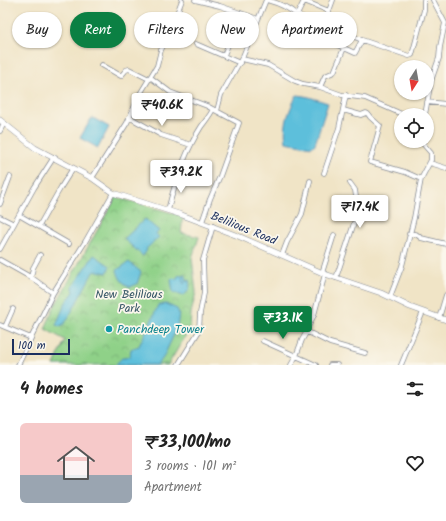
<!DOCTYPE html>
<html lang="en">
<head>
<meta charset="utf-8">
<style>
	body { margin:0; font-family:Kalam,sans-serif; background:#f2f2f2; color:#222; height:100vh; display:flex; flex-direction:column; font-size:15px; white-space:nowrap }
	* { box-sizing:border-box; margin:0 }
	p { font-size:13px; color:#767676 }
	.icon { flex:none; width:22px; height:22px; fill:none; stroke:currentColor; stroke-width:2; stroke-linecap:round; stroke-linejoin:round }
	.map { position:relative; height:365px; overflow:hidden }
	.side { display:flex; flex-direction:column; background:#fff; flex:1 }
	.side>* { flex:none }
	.hud { position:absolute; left:12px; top:12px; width:422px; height:36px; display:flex; gap:8px }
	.needle { width:26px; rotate:191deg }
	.buttons { position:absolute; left:394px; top:60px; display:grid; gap:8px }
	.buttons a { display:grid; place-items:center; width:40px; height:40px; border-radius:50%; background:#fff; box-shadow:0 1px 3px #0004; font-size:20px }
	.scale { position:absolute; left:12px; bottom:10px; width:58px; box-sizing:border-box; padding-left:4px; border:2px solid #1b2f5e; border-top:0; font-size:11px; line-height:14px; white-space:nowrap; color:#1b2f5e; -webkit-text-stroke:3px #fbf7ec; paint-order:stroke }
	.price { position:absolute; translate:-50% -34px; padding:0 9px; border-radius:4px; background:#fff; color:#222; font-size:13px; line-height:26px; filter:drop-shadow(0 1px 2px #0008) }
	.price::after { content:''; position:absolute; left:50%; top:24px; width:12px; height:9px; margin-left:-6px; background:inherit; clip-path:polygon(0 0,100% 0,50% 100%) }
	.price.selected { background:#0b8043; color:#fff }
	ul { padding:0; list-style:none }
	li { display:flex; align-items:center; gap:12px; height:100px; padding:0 20px }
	li span { display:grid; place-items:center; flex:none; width:112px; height:80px; border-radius:6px; color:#555 }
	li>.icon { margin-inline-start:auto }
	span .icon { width:48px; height:48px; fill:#fffc; stroke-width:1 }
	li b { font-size:17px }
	h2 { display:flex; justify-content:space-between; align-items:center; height:48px; padding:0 20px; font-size:17px }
	.pill { padding:0 14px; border-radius:18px; background:#fff; box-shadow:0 1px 3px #0004; font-size:14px; line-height:36px }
	.pill.selected { background:#0b8043; color:#fff }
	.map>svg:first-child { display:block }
</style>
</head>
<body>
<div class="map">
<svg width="446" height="365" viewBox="0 0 446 365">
	<defs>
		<pattern id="park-crowns" width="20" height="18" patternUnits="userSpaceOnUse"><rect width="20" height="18" fill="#8fd188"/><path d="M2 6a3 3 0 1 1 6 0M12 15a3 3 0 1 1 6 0" fill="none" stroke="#74aa72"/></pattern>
	</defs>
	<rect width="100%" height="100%" fill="#fbf7ec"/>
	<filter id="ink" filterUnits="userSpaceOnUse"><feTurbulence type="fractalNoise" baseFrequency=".025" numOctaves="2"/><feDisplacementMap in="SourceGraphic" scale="8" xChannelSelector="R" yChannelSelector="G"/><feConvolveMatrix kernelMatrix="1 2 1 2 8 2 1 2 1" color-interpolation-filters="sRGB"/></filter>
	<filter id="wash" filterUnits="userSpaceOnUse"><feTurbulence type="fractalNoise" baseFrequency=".012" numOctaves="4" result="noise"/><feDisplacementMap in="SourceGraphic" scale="16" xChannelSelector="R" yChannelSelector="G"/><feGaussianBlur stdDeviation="0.9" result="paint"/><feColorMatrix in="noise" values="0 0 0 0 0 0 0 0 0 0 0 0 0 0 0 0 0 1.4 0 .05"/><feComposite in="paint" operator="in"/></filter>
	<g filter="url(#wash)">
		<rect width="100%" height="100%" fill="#f0e4c6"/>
		<path fill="url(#park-crowns)" stroke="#558073" d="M116,197L183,216L181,233L199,237L192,258L196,292L191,313L190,328L168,365H54L65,340L45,329L53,309Z"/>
		<path fill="#5dbfdb" stroke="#3c779c" d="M298,95L309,97L328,103L315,144L312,147L286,142C283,124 289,112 296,96Z
			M93,118L109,127L98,148L80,138L91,119Z
			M145,219L159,231L156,234L159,237L146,249L147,250L143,256L124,239Z
			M94,255L110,266L107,273L98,271L93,272L67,320L61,327L56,325L66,302L74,292L73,287Z
			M129,262L141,272L137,284L130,287C122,283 119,278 117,270Z
			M183,274L186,276L187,281L189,280C191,288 189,291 183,296L173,292L171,280L173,278L176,279L178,276L182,275L184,284Z
			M166,304L177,309L179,313L177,328L163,358L157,365H115L122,358H125L130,356L131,349L139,346L153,317L158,305Z"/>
	</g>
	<g filter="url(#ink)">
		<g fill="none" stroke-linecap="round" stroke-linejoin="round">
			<defs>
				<path id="minor" d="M195,0L220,6L258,19
					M267,0C278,3 288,7 297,15L304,1L329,11L324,25L362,40
					M329,11L333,0
					M297,15L324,25
					M322,38L344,48
					M196,44L240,63
					M224,55L241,13
					M242,59L268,65L295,81L303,84L320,87L342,95L365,98L404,115
					M102,65L121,76L126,70L129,69L149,79
					M150,77L170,92L207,106L239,123L220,176L210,199L202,222
					M320,87L325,76L334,72L344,48L355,53L362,40L409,56L412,55L424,10V0
					M427,102L446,104
					M343,110L361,115L366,113L368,114L370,117L380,126L370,162L405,172L421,179
					M217,111L221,95L243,56L266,0
					M425,115L431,81L439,58L440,47L445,23L433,0
					M129,117L161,135L191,145
					M0,131L4,123
					M430,163L446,168
					M324,173L339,128L346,95
					M92,178L127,123L140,94L157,66L161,50L168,37L182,0
					M0,204L10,177
					M168,210C175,182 185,152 201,127C205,121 210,116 213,109
					M19,215L69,244
					M0,217L14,224
					M39,226L61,187L73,168
					M409,234H416L421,238L446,244
					M0,249L34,188L54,157
					M282,255L287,242L302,214L310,181
					M0,260L32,278L53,293
					M322,273L334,235
					M325,274L314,315L308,327V332L330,343L365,353
					M31,278L33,268L40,255
					M336,278L358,211L355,190L350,183
					M390,297L402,266L414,218L421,179L431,160V153L424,145L423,141
					M439,318L446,295
					M0,325L31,338
					M5,327L13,309
					M307,331L302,340L296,356L316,365
					M263,341L296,356L291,365
					M18,365L53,293L85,242L113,193
					M178,365L199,331L200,313L204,293L203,260L213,226
					M330,365H337
					M401,365L423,312"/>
				<path id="major" d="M0,120L35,148L92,178L113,193L182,215L238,236L325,274L381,293L410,307L446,320"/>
			</defs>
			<use href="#minor" stroke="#868a92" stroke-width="5.5"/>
			<use href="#major" stroke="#868a92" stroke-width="6"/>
			<use href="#minor" stroke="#fff" stroke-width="4"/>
			<use href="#major" stroke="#fff" stroke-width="5"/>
		</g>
	</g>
	<circle fill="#0f9aa8" stroke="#fbf7ec" stroke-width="1.5" cx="109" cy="329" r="4"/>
	<g text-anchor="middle" stroke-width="3.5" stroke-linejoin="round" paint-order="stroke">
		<g font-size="12" fill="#1b2f5e" stroke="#fbf7ec">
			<text transform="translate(244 228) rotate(22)" y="4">Belilious Road</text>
		</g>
		<g font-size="12" fill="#385868" stroke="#fbf7ec">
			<text x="129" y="298">New Belilious<tspan x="129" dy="14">Park</tspan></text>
		</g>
		<g font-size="12" fill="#0d838f" stroke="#fbf7ec" text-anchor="start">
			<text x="117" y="333">Panchdeep Tower</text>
		</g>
	</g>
</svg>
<div class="buttons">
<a><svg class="needle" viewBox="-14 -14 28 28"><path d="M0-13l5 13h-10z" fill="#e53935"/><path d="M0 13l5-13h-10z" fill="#767676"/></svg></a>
<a><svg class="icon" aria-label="locate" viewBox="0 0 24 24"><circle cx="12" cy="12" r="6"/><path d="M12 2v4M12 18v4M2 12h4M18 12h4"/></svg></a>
</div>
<div class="scale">100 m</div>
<b class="price" style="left:162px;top:127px">₹40.6K</b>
<b class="price" style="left:181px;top:194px">₹39.2K</b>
<b class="price" style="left:360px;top:229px">₹17.4K</b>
<b class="price selected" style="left:283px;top:340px">₹33.1K</b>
<div class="hud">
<a class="pill">Buy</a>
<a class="pill selected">Rent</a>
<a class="pill">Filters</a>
<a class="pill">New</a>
<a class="pill">Apartment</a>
</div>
</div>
<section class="side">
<h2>4 homes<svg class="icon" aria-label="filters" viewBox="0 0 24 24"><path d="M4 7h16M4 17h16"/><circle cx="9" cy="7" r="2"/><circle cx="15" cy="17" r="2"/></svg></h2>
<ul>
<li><span style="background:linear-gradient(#f6c9c9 65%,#9aa5b1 0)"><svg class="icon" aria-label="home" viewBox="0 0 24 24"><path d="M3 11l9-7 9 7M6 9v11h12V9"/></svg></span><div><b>₹33,100/mo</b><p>3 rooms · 101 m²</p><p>Apartment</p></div><svg class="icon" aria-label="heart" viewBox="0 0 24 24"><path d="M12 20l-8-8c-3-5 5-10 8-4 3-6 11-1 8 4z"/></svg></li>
</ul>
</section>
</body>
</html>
